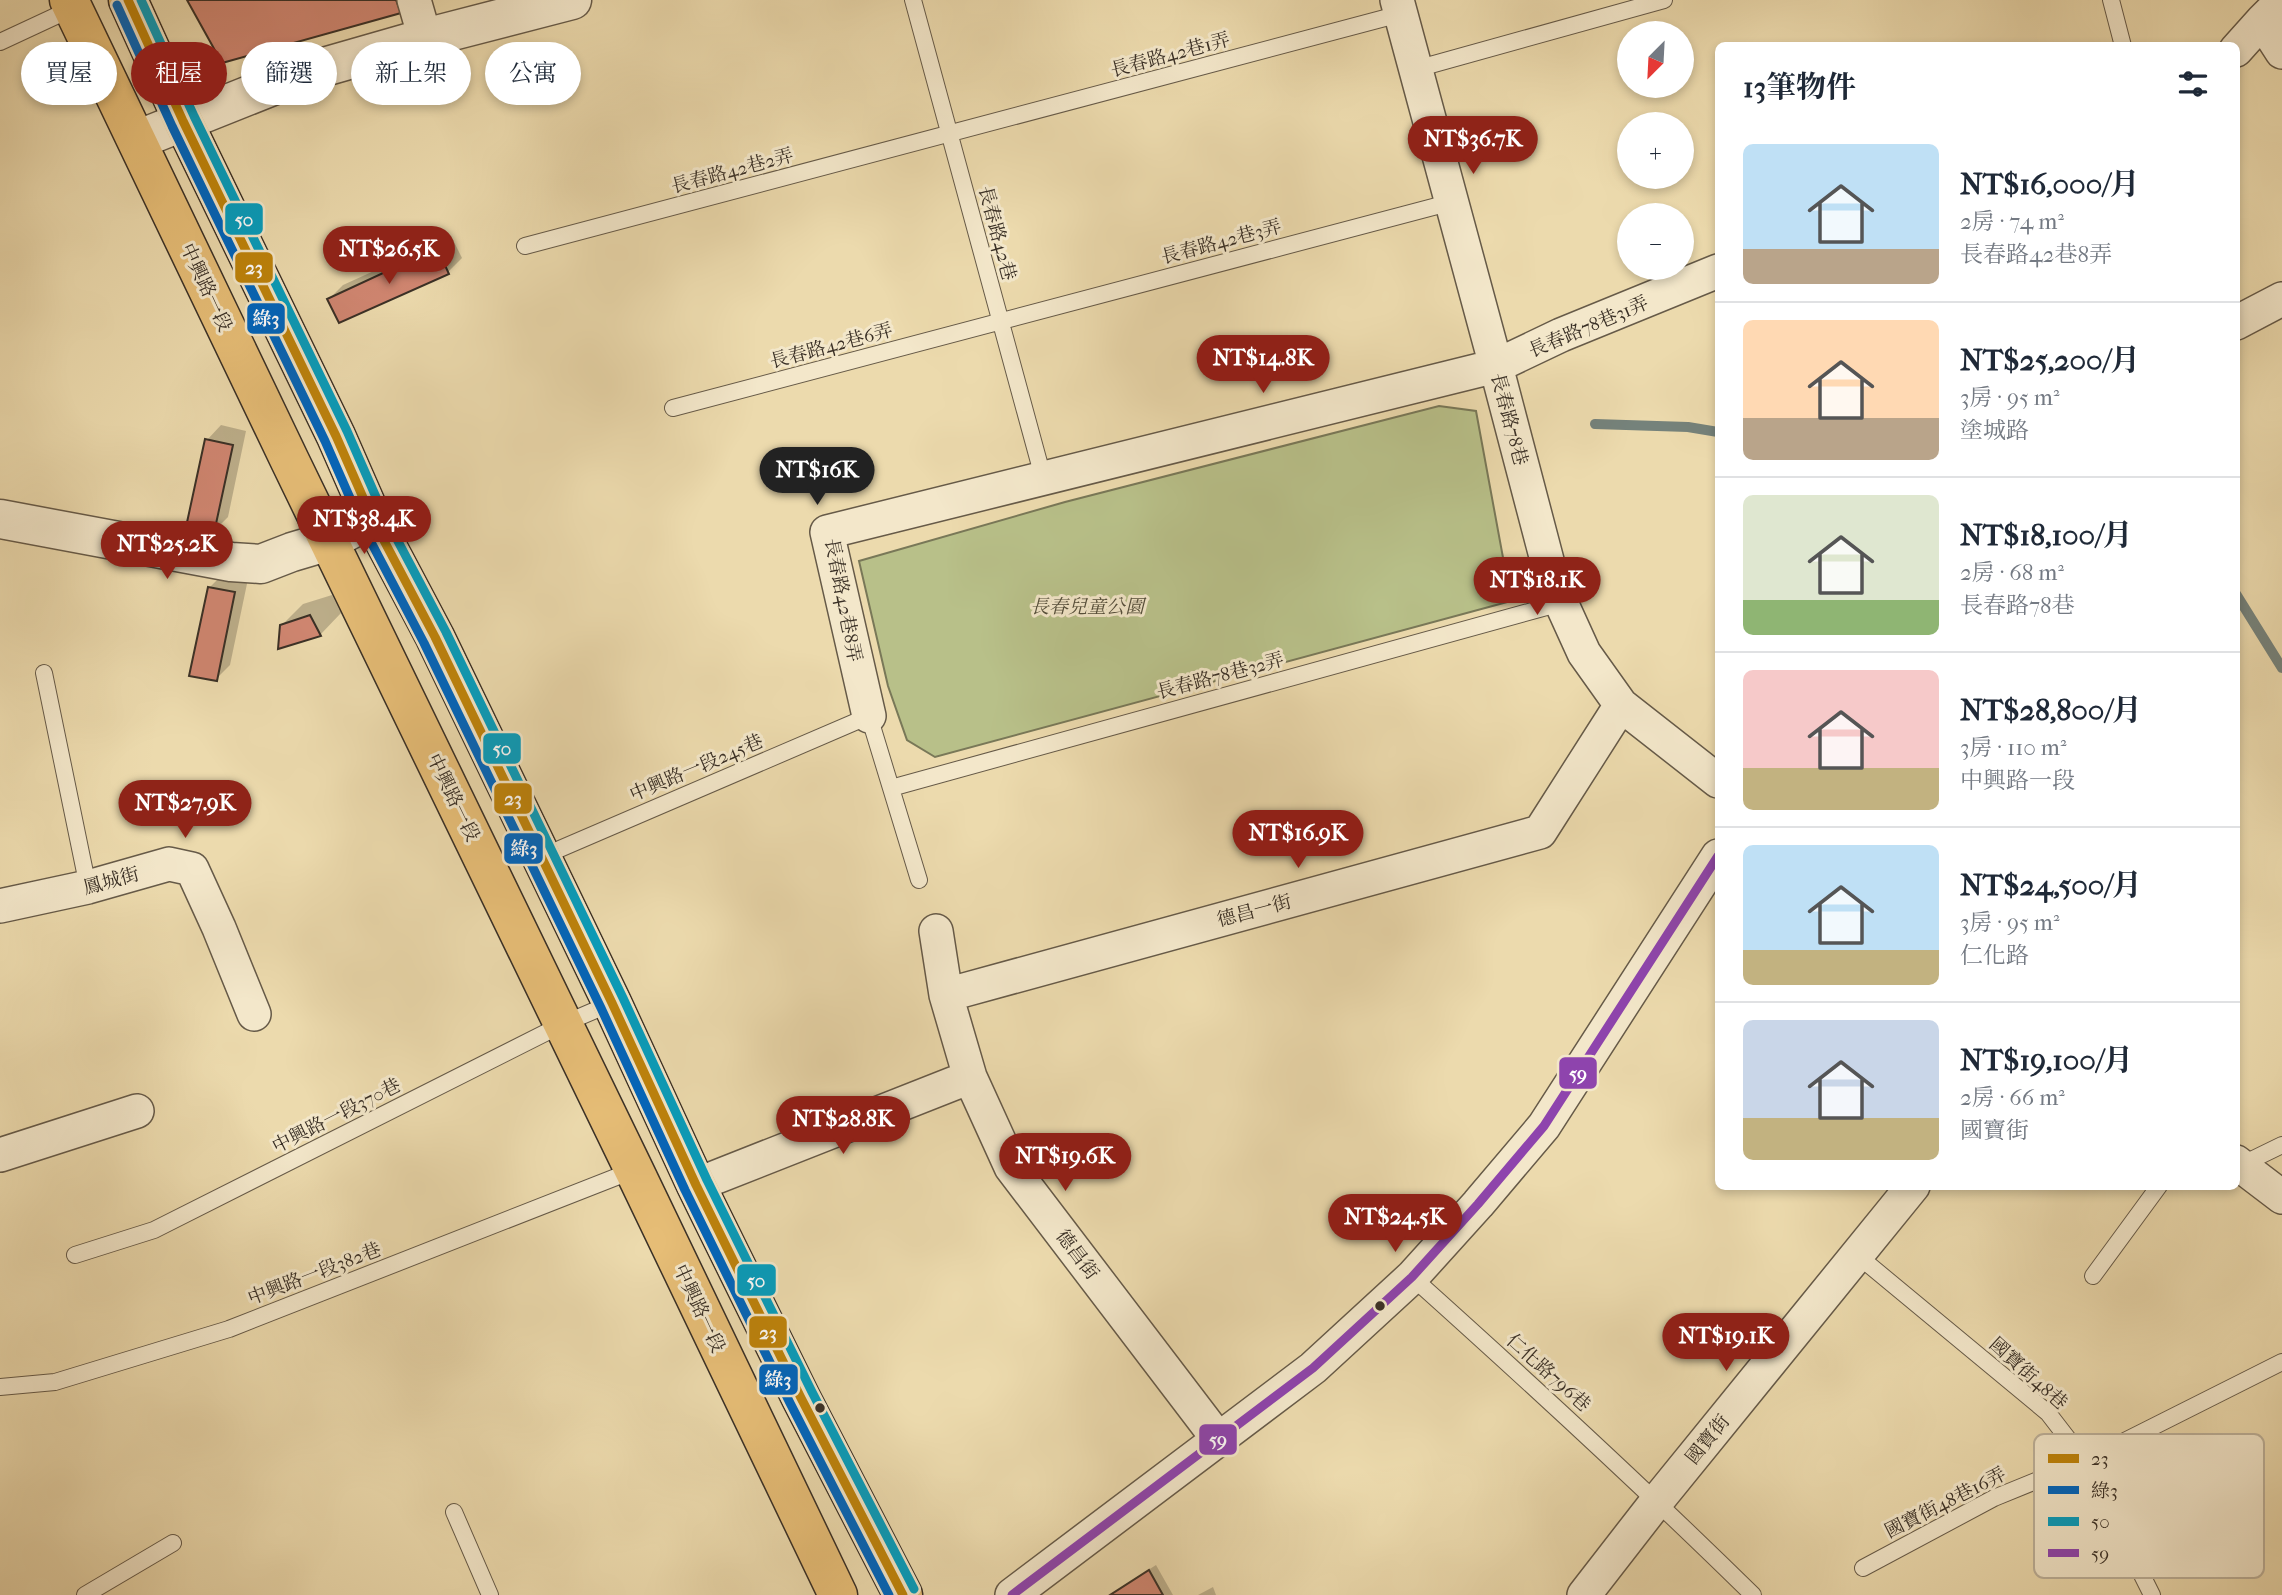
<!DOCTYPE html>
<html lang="zh-TW">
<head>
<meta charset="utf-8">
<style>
	body { margin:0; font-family:"IM FELL French Canon","Noto Serif TC",serif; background:#f6f6f7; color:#1f2937; height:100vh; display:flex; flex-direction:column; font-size:26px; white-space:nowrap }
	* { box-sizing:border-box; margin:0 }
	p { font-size:23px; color:#747a83 }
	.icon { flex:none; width:38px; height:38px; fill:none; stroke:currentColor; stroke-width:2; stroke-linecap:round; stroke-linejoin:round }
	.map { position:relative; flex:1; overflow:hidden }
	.drawer { position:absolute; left:1715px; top:42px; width:525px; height:1148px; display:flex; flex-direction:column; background:#fff; border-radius:10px; box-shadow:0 4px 10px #0003 }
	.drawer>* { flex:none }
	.top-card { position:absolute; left:21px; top:42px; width:665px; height:63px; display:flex; gap:14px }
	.needle { width:46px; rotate:204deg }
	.tools { position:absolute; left:1617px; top:21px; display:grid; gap:14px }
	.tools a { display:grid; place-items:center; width:77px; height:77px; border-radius:50%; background:#fff; box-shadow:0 4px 10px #0003; font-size:35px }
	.price { position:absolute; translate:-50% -60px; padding:0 16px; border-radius:24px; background:#8f2418; color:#fff; font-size:23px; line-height:46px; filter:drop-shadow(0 2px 4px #0008) }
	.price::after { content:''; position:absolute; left:50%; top:42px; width:21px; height:16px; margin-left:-10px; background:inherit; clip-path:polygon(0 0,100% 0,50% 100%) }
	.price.current { background:#222; color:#fff }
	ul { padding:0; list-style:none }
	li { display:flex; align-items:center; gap:21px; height:175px; padding:0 28px }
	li+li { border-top:2px solid #e0e1e3 }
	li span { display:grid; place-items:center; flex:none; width:196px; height:140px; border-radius:10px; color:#555 }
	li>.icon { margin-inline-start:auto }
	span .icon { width:84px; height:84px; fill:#fffc; stroke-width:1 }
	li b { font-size:30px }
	h2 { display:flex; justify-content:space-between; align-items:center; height:84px; padding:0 28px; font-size:30px }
	.chip { padding:0 24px; border-radius:32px; background:#fff; box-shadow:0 4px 10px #0003; font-size:24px; line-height:63px }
	.chip.current { background:#8f2418; color:#fff }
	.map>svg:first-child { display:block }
</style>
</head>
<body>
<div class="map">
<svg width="2282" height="1595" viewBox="0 0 2282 1595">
	<rect width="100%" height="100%" fill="#ecdaad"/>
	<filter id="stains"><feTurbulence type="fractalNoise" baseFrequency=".00286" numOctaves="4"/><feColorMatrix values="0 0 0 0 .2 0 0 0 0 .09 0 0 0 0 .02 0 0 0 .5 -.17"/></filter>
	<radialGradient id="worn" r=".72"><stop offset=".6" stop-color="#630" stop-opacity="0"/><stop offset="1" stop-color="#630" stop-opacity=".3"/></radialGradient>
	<path fill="#b8c089" stroke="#797858" stroke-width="2" d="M1439,406L1476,411L1511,601L935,757L907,740L888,686L859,561L1065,502Z"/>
	<path fill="#0003" d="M451,236L462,258L448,272L329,299L343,285Z
		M221,425L246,431L228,517L214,531L207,440Z
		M223,574L248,579L230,665L216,679L209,588Z
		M332,595L341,613L321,634L280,647L281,626L303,604Z
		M1156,1565L1173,1595H1109Z
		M1213,1587L1216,1595H1198Z"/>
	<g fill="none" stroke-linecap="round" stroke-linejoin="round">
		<path stroke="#75827b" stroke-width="10" d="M1595,424L1688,427L1718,432
			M2236,594L2282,668"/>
	</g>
	<path fill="#d08671" stroke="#3a3026" stroke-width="2" d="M187,0H396L401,13L222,63Z
		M437,248L449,274L339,323L327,299Z
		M205,439L233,445L214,533L186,527Z
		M208,587L235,592L217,681L189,676Z
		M310,615L321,636L278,649L280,625Z
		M1149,1570L1163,1595H1110Z"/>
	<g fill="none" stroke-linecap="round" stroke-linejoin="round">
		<defs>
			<path id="service" d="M913,0L1043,477
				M2111,0L2123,46
				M0,42L73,8
				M1416,69L1664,0
				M525,246L1400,14
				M673,408L1452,202
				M44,673L88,887
				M891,788L1561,603
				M541,857L869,716L919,880
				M2241,1165L2282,1145
				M1856,1254L2048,1413L2085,1461L2152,1595
				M75,1255L154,1230L563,1024L612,1003
				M2093,1276L2159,1186
				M1412,1277C1528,1381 1642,1486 1753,1595
				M0,1387L55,1382L229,1329L634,1170
				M454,1512L490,1595
				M1863,1568L1994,1498L2085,1461L2282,1362
				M85,1595L173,1543"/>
			<path id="minor" d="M414,0L425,38
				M1397,0L1496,366L1554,587L1584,653L1621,705L1718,781
				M2282,1L2262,21L2282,52
				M2236,50L2262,21
				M2236,323L2282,299
				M869,716L827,532L1496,366L1561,335L1718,271
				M0,906L88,887L169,864L192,869L219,928L254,1014
				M936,931L946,995L970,1077L1011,1167L1219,1440
				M946,995L1540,832L1621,705
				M0,1155L137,1111
				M2236,1162L2282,1197
				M696,1185L970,1077
				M1012,1595L1313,1368L1412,1277L1478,1204L1544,1126L1718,856
				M1584,1595L1657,1501L1913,1186"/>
			<path id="tertiary" d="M137,140L310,71L425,38L572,0
				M0,519L231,562L261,564L292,552L329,541L372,518"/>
			<path id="primary" d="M69,0L290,461L634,1170L838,1595
				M128,0L183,121L336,436L372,518L435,637L612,1003L696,1185L801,1398L903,1595"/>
		</defs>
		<use href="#service" stroke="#665a48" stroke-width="18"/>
		<use href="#minor" stroke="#665a48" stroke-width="36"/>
		<use href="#tertiary" stroke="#665a48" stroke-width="41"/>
		<use href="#primary" stroke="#3a3026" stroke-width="41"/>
		<use href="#service" stroke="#f3e7ca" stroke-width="16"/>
		<use href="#minor" stroke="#f3e7ca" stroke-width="33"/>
		<use href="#tertiary" stroke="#f3e7ca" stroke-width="38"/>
		<use href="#primary" stroke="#e6bd76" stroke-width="38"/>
		<defs>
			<path id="bus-1" d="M128,0L183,121L336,436L372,518L435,637L612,1003L696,1185L801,1398L903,1595"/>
			<path id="bus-2" d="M117,5L172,126L325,441L361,523L424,643L601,1008L685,1190L790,1403L889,1595"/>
			<path id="bus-3" d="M141,0L194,116L347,431L383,513L446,632L623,998L707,1180L812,1392L914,1589"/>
			<path id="bus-4" d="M1012,1595L1313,1368L1412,1277L1478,1204L1544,1126L1718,856"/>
		</defs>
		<use href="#bus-1" stroke="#f3e7ca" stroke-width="14"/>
		<use href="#bus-2" stroke="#f3e7ca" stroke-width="14"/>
		<use href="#bus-3" stroke="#f3e7ca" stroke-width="14"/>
		<use href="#bus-4" stroke="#f3e7ca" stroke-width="14"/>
		<use href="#bus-1" stroke="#be830b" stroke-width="9"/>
		<use href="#bus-2" stroke="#0065bd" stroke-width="9"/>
		<use href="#bus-3" stroke="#069dbd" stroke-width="9"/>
		<use href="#bus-4" stroke="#8e44ad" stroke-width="9"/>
	</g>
	<g fill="#3a3026" stroke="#f3e7ca" stroke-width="2.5">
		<circle cx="1380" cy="1306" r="6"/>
		<circle cx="820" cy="1408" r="6"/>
	</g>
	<g text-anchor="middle" stroke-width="6" stroke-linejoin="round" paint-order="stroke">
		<g font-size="19" fill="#3a3026" stroke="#f3e7ca">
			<text transform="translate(1170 54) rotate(-15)" y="7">長春路42巷1弄</text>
			<text transform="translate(732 170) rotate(-15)" y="7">長春路42巷2弄</text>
			<text transform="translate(998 233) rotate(75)" y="7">長春路42巷</text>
			<text transform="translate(1221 241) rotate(-15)" y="7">長春路42巷3弄</text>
			<text transform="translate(207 287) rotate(65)" y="7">中興路一段</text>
			<text transform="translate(1588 326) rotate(-23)" y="7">長春路78巷31弄</text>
			<text transform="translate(831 345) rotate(-15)" y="7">長春路42巷6弄</text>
			<text transform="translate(1510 419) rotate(75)" y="7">長春路78巷</text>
			<text transform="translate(844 600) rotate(79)" y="7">長春路42巷8弄</text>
			<text transform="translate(1220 675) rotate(-15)" y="7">長春路78巷32弄</text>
			<text transform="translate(696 767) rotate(-23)" y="7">中興路一段245巷</text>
			<text transform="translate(454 797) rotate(64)" y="7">中興路一段</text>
			<text transform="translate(111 880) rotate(-15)" y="7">鳳城街</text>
			<text transform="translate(1254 910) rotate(-15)" y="7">德昌一街</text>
			<text transform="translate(336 1115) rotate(-27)" y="7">中興路一段370巷</text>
			<text transform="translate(1078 1254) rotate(53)" y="7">德昌街</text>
			<text transform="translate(314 1273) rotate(-21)" y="7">中興路一段382巷</text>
			<text transform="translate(700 1308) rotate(65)" y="7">中興路一段</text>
			<text transform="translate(1549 1372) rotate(42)" y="7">仁化路796巷</text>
			<text transform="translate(2029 1373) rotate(42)" y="7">國寶街48巷</text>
			<text transform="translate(1707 1439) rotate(-51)" y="7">國寶街</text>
			<text transform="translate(1945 1502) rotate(-27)" y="7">國寶街48巷16弄</text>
		</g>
		<g font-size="19" font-style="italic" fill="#534d3a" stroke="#f3e7ca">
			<text x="1087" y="613">長春兒童公園</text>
		</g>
	</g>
	<rect x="2034" y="1434" width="230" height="144" rx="10" fill="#f3e7ca" stroke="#bcb099" stroke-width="2"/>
	<rect x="2048" y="1454" width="31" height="9" fill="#be830b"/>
	<rect x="2048" y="1486" width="31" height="8" fill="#0065bd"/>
	<rect x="2048" y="1517" width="31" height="9" fill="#069dbd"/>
	<rect x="2048" y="1549" width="31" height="8" fill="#8e44ad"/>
	<g font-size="19" fill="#3a3026">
		<text x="2091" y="1465">23</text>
		<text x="2091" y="1497">綠3</text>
		<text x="2091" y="1528">50</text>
		<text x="2091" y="1560">59</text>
	</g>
	<g stroke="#f3e7ca" stroke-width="2.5">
		<rect x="224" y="202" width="40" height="34" rx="7" fill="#069dbd"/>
		<rect x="234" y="251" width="40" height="33" rx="7" fill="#be830b"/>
		<rect x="246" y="302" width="40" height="33" rx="7" fill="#0065bd"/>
		<rect x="482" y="732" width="40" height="33" rx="7" fill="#069dbd"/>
		<rect x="493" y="782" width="40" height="33" rx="7" fill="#be830b"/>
		<rect x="503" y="832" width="41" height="33" rx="7" fill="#0065bd"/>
		<rect x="1558" y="1056" width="40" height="34" rx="7" fill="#8e44ad"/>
		<rect x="736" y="1263" width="41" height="34" rx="7" fill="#069dbd"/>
		<rect x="748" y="1315" width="40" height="34" rx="7" fill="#be830b"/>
		<rect x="758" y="1363" width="41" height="33" rx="7" fill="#0065bd"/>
		<rect x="1198" y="1423" width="40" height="33" rx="7" fill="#8e44ad"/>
	</g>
	<g font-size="19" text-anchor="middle" font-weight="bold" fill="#fff">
		<text x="244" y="226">50</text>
		<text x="254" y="274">23</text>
		<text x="266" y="325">綠3</text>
		<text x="502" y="755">50</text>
		<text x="513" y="805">23</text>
		<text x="524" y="855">綠3</text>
		<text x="1578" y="1080">59</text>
		<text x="756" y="1287">50</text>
		<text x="768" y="1339">23</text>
		<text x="778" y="1386">綠3</text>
		<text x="1218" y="1446">59</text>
	</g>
	<rect width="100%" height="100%" filter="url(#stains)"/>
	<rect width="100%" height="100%" fill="url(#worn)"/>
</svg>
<div class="tools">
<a><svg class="needle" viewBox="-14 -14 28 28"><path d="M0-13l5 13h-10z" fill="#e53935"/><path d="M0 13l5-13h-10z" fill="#747a83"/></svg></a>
<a>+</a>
<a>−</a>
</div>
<b class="price" style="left:1473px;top:176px">NT$36.7K</b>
<b class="price" style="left:389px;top:286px">NT$26.5K</b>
<b class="price" style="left:1263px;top:395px">NT$14.8K</b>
<b class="price current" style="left:817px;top:507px">NT$16K</b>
<b class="price" style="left:364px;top:556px">NT$38.4K</b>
<b class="price" style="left:167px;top:581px">NT$25.2K</b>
<b class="price" style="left:1537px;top:617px">NT$18.1K</b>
<b class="price" style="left:185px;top:840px">NT$27.9K</b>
<b class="price" style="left:1298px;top:870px">NT$16.9K</b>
<b class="price" style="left:843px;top:1156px">NT$28.8K</b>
<b class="price" style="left:1065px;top:1193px">NT$19.6K</b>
<b class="price" style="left:1395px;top:1254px">NT$24.5K</b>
<b class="price" style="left:1726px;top:1373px">NT$19.1K</b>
<div class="top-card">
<a class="chip">買屋</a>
<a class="chip current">租屋</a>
<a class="chip">篩選</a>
<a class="chip">新上架</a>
<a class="chip">公寓</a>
</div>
<section class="drawer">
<h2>13筆物件<svg class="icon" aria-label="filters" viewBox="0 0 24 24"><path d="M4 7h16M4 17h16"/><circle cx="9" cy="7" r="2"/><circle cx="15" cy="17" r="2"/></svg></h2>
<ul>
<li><span style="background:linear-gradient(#bfe0f5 75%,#b9a48a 0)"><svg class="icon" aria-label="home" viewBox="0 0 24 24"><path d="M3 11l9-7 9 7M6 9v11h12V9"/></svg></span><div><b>NT$16,000/月</b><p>2房 · 74 m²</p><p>長春路42巷8弄</p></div></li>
<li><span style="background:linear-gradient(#ffd9b3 70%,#b9a48a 0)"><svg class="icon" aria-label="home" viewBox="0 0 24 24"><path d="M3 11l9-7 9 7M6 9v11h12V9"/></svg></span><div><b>NT$25,200/月</b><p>3房 · 95 m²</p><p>塗城路</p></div></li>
<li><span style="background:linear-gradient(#dfe7d0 75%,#8fb573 0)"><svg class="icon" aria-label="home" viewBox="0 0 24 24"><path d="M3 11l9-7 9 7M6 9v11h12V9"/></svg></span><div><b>NT$18,100/月</b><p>2房 · 68 m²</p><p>長春路78巷</p></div></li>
<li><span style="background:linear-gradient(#f6c9c9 70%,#c2b280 0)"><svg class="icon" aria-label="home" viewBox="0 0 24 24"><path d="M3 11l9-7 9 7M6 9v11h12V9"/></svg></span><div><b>NT$28,800/月</b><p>3房 · 110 m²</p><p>中興路一段</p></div></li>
<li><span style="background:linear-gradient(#bfe0f5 75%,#c2b280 0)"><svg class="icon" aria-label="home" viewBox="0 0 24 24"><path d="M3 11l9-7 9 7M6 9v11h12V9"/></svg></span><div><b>NT$24,500/月</b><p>3房 · 95 m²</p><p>仁化路</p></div></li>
<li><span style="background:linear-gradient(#c9d6e8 70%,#c2b280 0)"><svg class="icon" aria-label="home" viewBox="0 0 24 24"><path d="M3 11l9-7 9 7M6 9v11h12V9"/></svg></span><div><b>NT$19,100/月</b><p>2房 · 66 m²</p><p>國寶街</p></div></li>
</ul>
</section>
</div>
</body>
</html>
